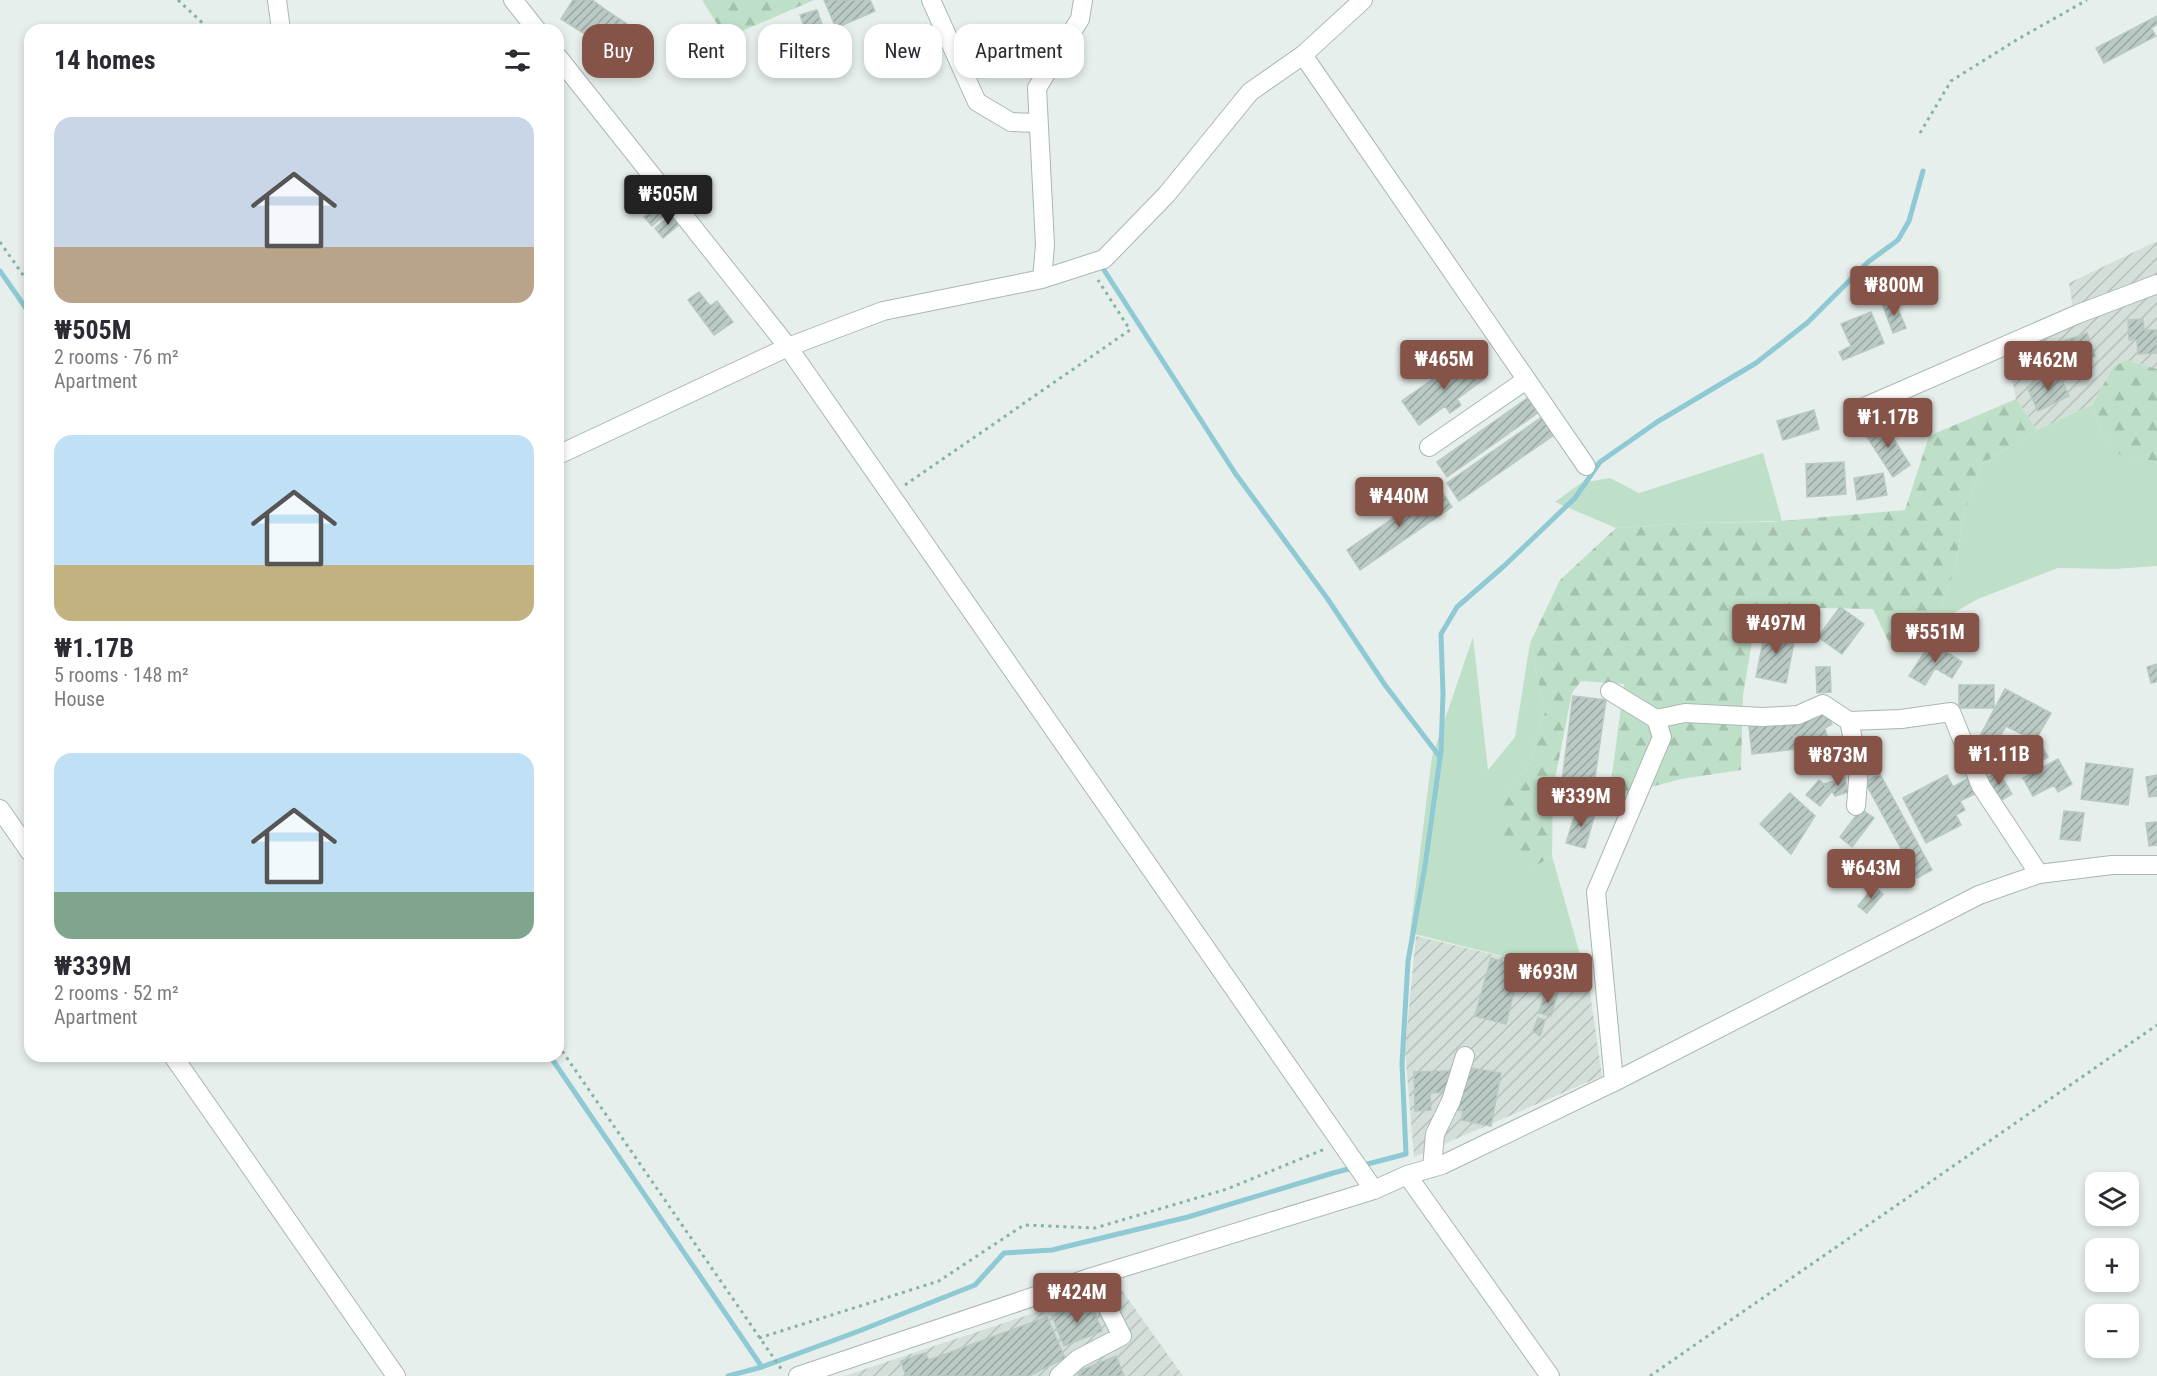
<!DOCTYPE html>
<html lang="en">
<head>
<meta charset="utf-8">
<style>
	body { margin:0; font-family:"Roboto Condensed",sans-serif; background:#f2f2f3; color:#2b2b33; height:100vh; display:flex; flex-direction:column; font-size:22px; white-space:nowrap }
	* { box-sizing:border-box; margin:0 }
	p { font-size:20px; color:#7c7c81 }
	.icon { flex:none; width:33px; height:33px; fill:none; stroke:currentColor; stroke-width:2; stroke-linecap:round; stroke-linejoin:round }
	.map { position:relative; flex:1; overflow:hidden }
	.side { position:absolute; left:24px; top:24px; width:540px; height:1038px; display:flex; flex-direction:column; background:#fff; border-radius:18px; box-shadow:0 3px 9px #0003 }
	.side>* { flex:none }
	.banner { position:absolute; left:582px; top:24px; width:570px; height:54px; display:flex; gap:12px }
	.controls { position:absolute; left:2085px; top:1172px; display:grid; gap:12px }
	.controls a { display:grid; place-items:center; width:54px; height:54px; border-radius:12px; background:#fff; box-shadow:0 3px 9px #0003; font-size:30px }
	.price { position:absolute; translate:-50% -51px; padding:0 14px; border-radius:6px; background:#855347; color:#fff; font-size:20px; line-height:39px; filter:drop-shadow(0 2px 3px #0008) }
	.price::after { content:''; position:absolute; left:50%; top:36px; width:18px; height:14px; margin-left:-9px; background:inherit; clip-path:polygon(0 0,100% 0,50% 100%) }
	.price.on { background:#222; color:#fff }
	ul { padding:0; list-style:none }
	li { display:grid; align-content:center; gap:12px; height:318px; padding:0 30px }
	li span { display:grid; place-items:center; height:186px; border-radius:18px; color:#555 }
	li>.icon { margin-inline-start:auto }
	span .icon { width:108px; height:108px; fill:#fffc; stroke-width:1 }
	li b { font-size:26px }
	h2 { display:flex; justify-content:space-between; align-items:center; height:72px; padding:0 30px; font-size:26px }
	.tag { padding:0 21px; border-radius:18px; background:#fff; box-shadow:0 3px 9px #0003; font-size:21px; line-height:54px }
	.tag.on { background:#855347; color:#fff }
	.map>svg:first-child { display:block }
</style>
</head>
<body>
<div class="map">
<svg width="2157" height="1376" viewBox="0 0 2157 1376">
	<defs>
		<pattern id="industrial-furrows" width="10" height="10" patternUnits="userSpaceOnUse" patternTransform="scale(1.5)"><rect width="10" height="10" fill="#d4dfda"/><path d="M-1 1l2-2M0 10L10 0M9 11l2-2" fill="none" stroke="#b6c1bc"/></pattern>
		<pattern id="forest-firs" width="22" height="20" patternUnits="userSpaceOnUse" patternTransform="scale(1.5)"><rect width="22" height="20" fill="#bfe0c8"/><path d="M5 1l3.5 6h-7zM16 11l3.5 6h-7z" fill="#a4c1ad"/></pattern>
		<pattern id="building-hatch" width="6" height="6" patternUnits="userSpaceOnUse" patternTransform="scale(1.5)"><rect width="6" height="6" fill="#bbcac4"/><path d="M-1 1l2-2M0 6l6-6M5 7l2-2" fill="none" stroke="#98a6a0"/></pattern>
	</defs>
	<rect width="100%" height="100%" fill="#e6efeb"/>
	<path fill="url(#industrial-furrows)" d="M2157,241V369L2126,360L2113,367L2092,405L2037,430L2016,399L2004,338L2073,309L2069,283Z
		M1416,936L1567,972L1589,986L1602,1076L1414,1157L1405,1049Z
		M1118,1285L1183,1376H844Z"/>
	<path fill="#bfe0c8" d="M2092,405L2104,438L2114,452L2157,462V566L2115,569L2058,568L1978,599L1934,624L1955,569L1964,513L1983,463L2037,430Z
		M1763,453L1782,521L1693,523L1616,528L1555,502L1581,483L1610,478L1639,493Z
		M1473,637L1488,770L1515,737L1530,643L1545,712L1526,771L1504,792L1534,867L1552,856L1589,986L1567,972L1410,933L1432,757Z"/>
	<path fill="url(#forest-firs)" d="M702,0H814L726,38Z
		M2126,360L2157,369V462L2114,453L2104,438L2092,405L2113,367Z
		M2016,399L2037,430L1983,463L1964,513L1955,569L1934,624L1893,651L1873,609L1818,608L1757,612L1743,695L1741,770L1681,779L1609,798L1624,684L1581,681L1572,693L1553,789L1552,856L1534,867L1503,852L1504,791L1526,771L1545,712L1530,643L1560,580L1616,528L1693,523L1770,522L1905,510L1929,436Z"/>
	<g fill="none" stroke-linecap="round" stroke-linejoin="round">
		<path stroke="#8ec9d4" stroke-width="5" d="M1104,270L1235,473L1327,598L1385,685L1440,757
			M0,271L30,314
			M550,1056L762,1367
			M728,1376L762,1367L859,1331L975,1285L1004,1253L1052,1250L1188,1217L1333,1173L1406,1154L1402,1064L1408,961L1425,866L1441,751L1443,694L1441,634L1457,607L1504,566L1575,498L1600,462L1657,422L1756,363L1807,323L1868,262L1898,240L1909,221L1923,171"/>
	</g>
	<path fill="url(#building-hatch)" stroke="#b8c9c2" stroke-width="1.5" d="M573,0H592L606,10L588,36L561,19Z
		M824,0H870L875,11L836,28Z
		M606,10L627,24L613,44L592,29Z
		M817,10L825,33L809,39L800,15Z
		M2157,16V25L2151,28L2156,36L2104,63L2096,48Z
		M632,29L641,35L628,56L618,49Z
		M660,203L668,212L652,226L644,217Z
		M672,214L680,224L663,238L655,228Z
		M699,292L710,306L717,301L733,322L714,335L688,300Z
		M1895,302L1906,328L1893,333L1883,306Z
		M1871,312L1884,343L1843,360L1839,352L1851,346L1841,324Z
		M2143,319L2144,330H2157V353L2138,354L2137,340H2129L2128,320Z
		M2087,333L2095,356L2069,365L2061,342Z
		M1467,355L1484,379L1457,399L1461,405L1450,413L1445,406L1419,425L1402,401Z
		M2058,372L2069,396L2038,411L2027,387Z
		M1529,397L1539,412L1447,477L1437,462Z
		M1814,410L1819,429L1783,440L1777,421Z
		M1542,417L1554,435L1459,501L1447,483Z
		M1883,422L1910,465L1893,477L1865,434Z
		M1844,462L1846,494L1807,497L1806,464Z
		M1883,473L1887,495L1857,500L1854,478Z
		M1439,487L1452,507L1360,570L1347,550Z
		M1840,607L1864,624L1842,654L1818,637Z
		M1766,627L1796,632L1786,683L1756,677Z
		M1931,642L1962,662L1952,678L1935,668L1925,685L1909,676Z
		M2157,664V682L2151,683L2147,667Z
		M1816,667H1830L1831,692L1817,693Z
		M1959,685H1994V708H1959Z
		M2005,689L2051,713L2035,741L2006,726L1995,746L1979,738Z
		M1573,696L1606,700L1593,792L1561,788Z
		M1825,711L1832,724L1825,728L1828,741L1797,749L1790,722Z
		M1790,722L1797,749L1752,754L1749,727Z
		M2041,745L2048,757L2026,770L2019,757Z
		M2058,759L2072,784L2058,792L2054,785L2033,796L2023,778Z
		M2086,763L2133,769L2128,805L2081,799Z
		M1998,771L2012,794L2000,801L1986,779Z
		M1880,774L1932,870L1917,878L1865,782Z
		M1947,775L1953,787L1967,779L1975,794L1960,801L1965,810L1956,815L1961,825L1926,843L1903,798Z
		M2157,775V796L2149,797L2146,777Z
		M1845,778L1848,792L1835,796L1832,791L1823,784Z
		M1819,780L1832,791L1820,806L1806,795Z
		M1790,793L1815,816L1791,854L1760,824Z
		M1577,808L1595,814L1585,848L1566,843Z
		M1861,809L1874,818L1852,847L1840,837Z
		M2064,811L2084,813L2080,841L2060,839Z
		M2157,822V845L2149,846L2146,823Z
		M1874,886L1883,894L1867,913L1858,906Z
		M1491,958L1511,964L1509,974L1518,976L1506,1024L1475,1016Z
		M1545,992L1557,995L1551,1016L1539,1013Z
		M1538,1018L1545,1020L1540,1036L1533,1031Z
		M1465,1067L1501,1073L1491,1126L1461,1120L1463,1111L1457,1110Z
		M1449,1071L1450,1092L1430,1093L1431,1110L1415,1111L1414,1072Z
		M1090,1301L1102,1331L1064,1346L1052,1316Z
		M1047,1317L1065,1358L1029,1376H906L901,1361L925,1353L929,1360Z
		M1116,1356L1124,1376H1079L1077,1372Z"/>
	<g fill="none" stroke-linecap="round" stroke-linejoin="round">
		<defs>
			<path id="minor" d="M277,0L281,30
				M513,0L537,30
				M931,0L977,102L1011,122L1038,123
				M1303,55L1586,466
				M558,57L788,347L1374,1190
				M1042,279L1104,259L1167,194L1250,92L1303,55L1363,0
				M1855,411L2078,314L2157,284
				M1429,447L1526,380
				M558,455L788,347L883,311L1042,279L1045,245L1037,88L1080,19L1083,0
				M1610,691L1656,719L1685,713L1763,717L1798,715L1823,704L1849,721
				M1856,806L1859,768L1849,721L1901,719L1951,712L1981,786L2039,874
				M0,809L30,852
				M173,1056L396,1376
				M1614,1082L1596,892L1662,737L1656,719
				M1432,1168L1435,1134L1451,1101L1465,1056
				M1407,1175L1550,1376
				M798,1376L1092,1277L1374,1190L1407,1175L1442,1165L1614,1082L1979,895L2039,874L2112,865H2157
				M1059,1376L1078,1359L1122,1336L1092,1277"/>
		</defs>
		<use href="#minor" stroke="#a8b8b2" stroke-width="20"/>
		<path stroke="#86b3a5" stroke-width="3" stroke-dasharray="3 4.5" stroke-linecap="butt" d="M178,0L210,30
			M1920,133L1951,81L2018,39L2087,0
			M0,242L30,285
			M905,485L1130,330L1098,280
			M558,1045L782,1370
			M759,1338L939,1281L1024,1225L1095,1228L1227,1189L1325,1149
			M1650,1376L2157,1025"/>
		<use href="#minor" stroke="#fff" stroke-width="18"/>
	</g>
</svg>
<div class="controls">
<a><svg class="icon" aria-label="layers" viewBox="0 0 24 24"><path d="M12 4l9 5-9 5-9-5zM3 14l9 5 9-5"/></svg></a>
<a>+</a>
<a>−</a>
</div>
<b class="price on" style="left:668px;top:226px">₩505M</b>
<b class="price" style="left:1894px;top:317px">₩800M</b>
<b class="price" style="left:1444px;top:391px">₩465M</b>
<b class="price" style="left:2048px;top:392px">₩462M</b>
<b class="price" style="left:1888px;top:449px">₩1.17B</b>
<b class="price" style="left:1399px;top:528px">₩440M</b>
<b class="price" style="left:1776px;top:655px">₩497M</b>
<b class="price" style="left:1935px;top:664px">₩551M</b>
<b class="price" style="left:1999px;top:786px">₩1.11B</b>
<b class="price" style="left:1838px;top:787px">₩873M</b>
<b class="price" style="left:1581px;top:828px">₩339M</b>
<b class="price" style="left:1871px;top:900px">₩643M</b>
<b class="price" style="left:1548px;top:1004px">₩693M</b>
<b class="price" style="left:1077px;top:1324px">₩424M</b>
<div class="banner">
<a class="tag on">Buy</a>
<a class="tag">Rent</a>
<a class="tag">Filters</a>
<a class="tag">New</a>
<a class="tag">Apartment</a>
</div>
<section class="side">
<h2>14 homes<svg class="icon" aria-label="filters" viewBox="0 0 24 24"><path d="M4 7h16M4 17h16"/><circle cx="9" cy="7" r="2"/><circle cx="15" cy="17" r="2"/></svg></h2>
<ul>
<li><span style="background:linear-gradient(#c9d6e8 70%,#b9a48a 0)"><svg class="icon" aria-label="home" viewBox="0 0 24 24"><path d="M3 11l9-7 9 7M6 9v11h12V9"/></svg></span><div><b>₩505M</b><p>2 rooms · 76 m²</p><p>Apartment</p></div></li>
<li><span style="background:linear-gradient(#bfe0f5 70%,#c2b280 0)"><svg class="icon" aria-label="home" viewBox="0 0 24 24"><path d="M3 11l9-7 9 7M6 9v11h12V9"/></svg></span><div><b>₩1.17B</b><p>5 rooms · 148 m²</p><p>House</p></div></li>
<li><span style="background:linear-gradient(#bfe0f5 75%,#7fa58c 0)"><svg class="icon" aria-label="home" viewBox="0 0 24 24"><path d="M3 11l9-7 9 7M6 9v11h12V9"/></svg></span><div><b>₩339M</b><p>2 rooms · 52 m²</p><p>Apartment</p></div></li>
</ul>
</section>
</div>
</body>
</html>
